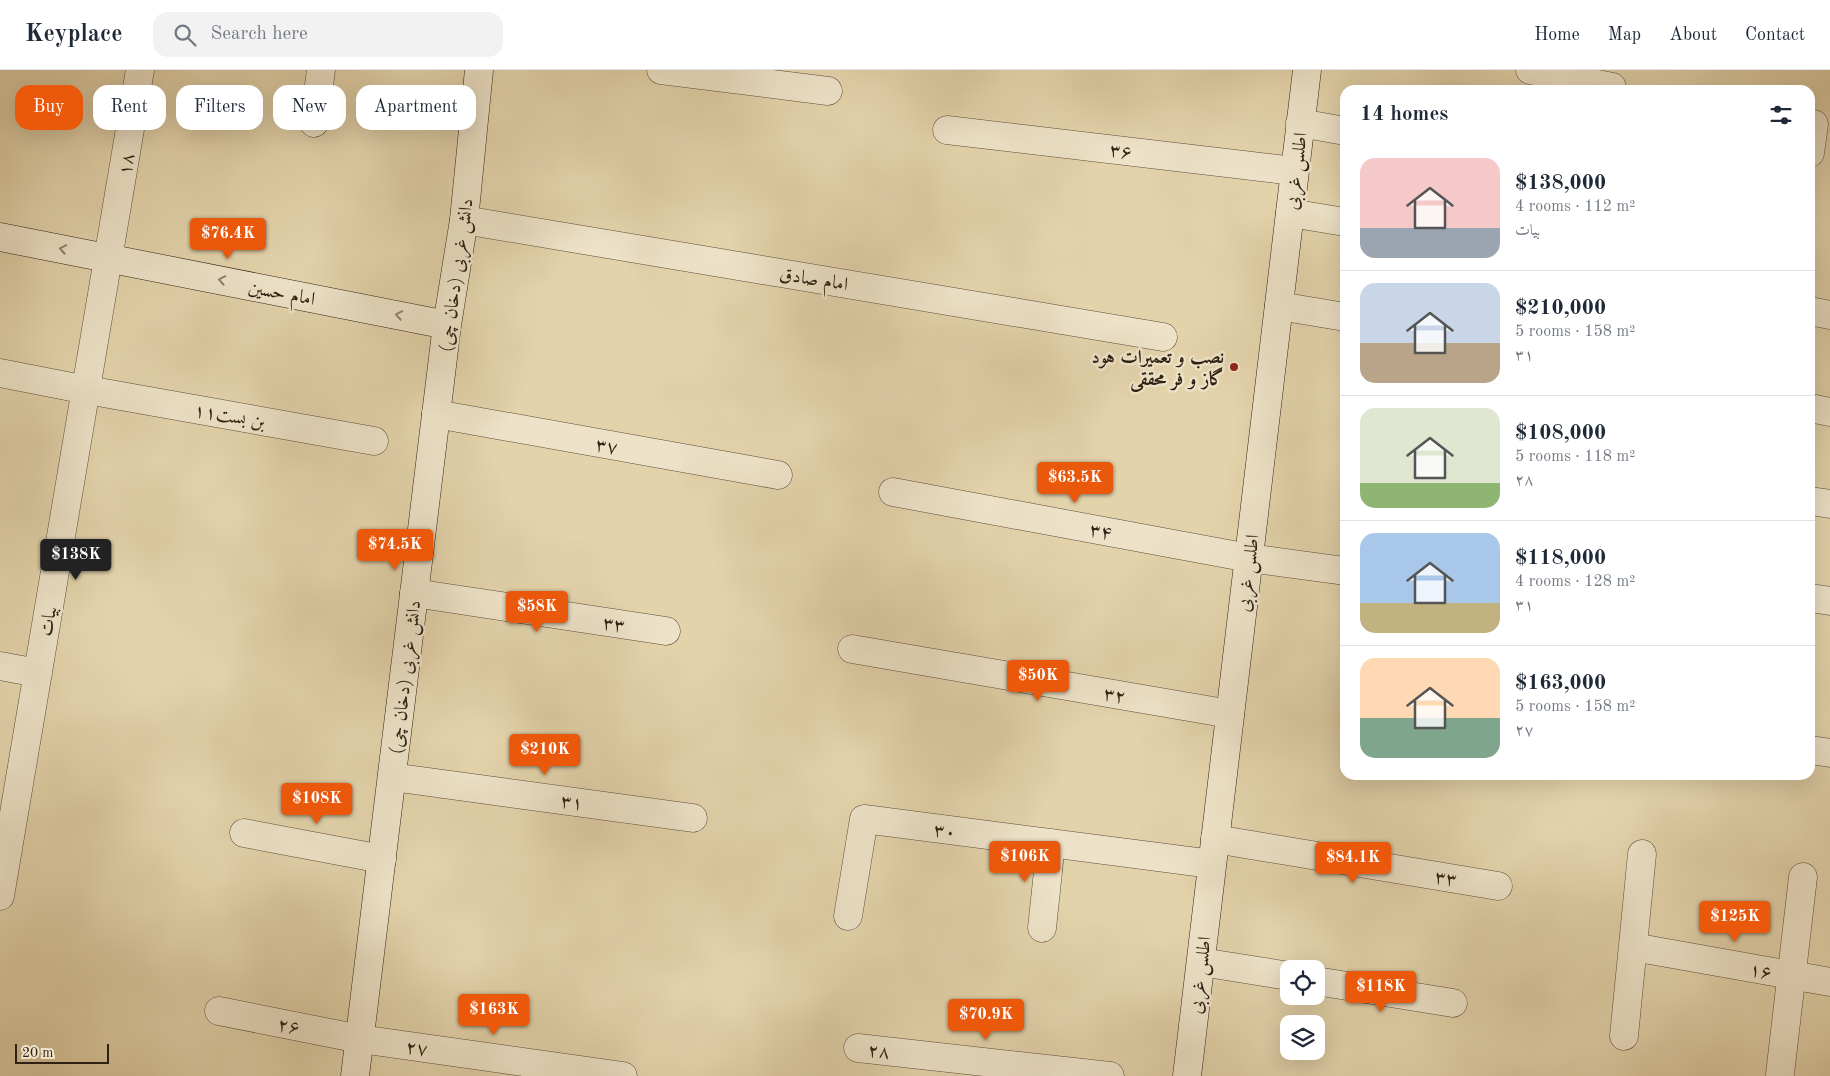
<!DOCTYPE html>
<html lang="en">
<head>
<meta charset="utf-8">
<style>
	body { margin:0; font-family:"Old Standard TT",Amiri,serif; background:#f2f2f3; color:#1f2937; height:100vh; display:flex; flex-direction:column; font-size:19px; white-space:nowrap }
	* { box-sizing:border-box; margin:0 }
	p { font-size:16px; color:#747a83 }
	.icon { flex:none; width:28px; height:28px; fill:none; stroke:currentColor; stroke-width:2; stroke-linecap:round; stroke-linejoin:round }
	.map { position:relative; flex:1; overflow:hidden }
	.sheet { position:absolute; left:1340px; top:15px; width:475px; height:695px; display:flex; flex-direction:column; background:#fff; border-radius:15px; box-shadow:0 5px 20px #0002 }
	.sheet>* { flex:none }
	.guide { position:absolute; left:15px; top:15px; width:475px; height:45px; display:flex; gap:10px }
	.controls { position:absolute; left:1280px; top:890px; display:grid; gap:10px }
	.controls a { display:grid; place-items:center; width:45px; height:45px; border-radius:10px; background:#fff; box-shadow:0 5px 20px #0002; font-size:25px }
	.scale { position:absolute; left:15px; bottom:12px; width:94px; box-sizing:border-box; padding-left:5px; border:2px solid #2e2013; border-top:0; font-size:14px; line-height:18px; white-space:nowrap; color:#2e2013; -webkit-text-stroke:4px #ede2c8; paint-order:stroke }
	.price { position:absolute; translate:-50% -42px; padding:0 11px; border-radius:5px; background:#ea580c; color:#fff; font-size:16px; line-height:32px; filter:drop-shadow(0 1px 2px #0008) }
	.price::after { content:''; position:absolute; left:50%; top:30px; width:15px; height:11px; margin-left:-8px; background:inherit; clip-path:polygon(0 0,100% 0,50% 100%) }
	.price.active { background:#222; color:#fff }
	ul { padding:0; list-style:none }
	li { display:flex; align-items:center; gap:15px; height:125px; padding:0 20px }
	li+li { border-top:1px solid #e0e1e3 }
	li span { display:grid; place-items:center; flex:none; width:140px; height:100px; border-radius:15px; color:#555 }
	li>.icon { margin-inline-start:auto }
	span .icon { width:60px; height:60px; fill:#fffc; stroke-width:1 }
	li b { font-size:21px }
	h2 { display:flex; justify-content:space-between; align-items:center; height:60px; padding:0 20px; font-size:21px }
	.pill { padding:0 18px; border-radius:15px; background:#fff; box-shadow:0 5px 20px #0002; font-size:18px; line-height:45px }
	.pill.active { background:#ea580c; color:#fff }
	header { display:flex; align-items:center; gap:30px; box-sizing:border-box; height:70px; padding:0 25px; background:#fff; border-bottom:1px solid #e0e1e3 }
	header strong { font-size:24px }
	nav { display:flex; gap:28px; margin-inline-start:auto; font-size:18px }
	.search { width:350px; height:45px; background:#f2f2f3; display:flex; align-items:center; gap:12px; box-sizing:border-box; padding:0 18px; border-radius:15px; color:#747a83; font-size:19px }
	.map>svg:first-child { display:block }
</style>
</head>
<body>
<header>
<strong>Keyplace</strong>
<div class="search"><svg class="icon" aria-label="search" viewBox="0 0 24 24"><circle cx="10" cy="10" r="6"/><path d="M15 15l6 6"/></svg>Search here</div>
<nav><a>Home</a><a>Map</a><a>About</a><a>Contact</a></nav>
</header>
<div class="map">
<svg width="1830" height="1006" viewBox="0 0 1830 1006">
	<rect width="100%" height="100%" fill="#e3d3ab"/>
	<filter id="stains"><feTurbulence type="fractalNoise" baseFrequency=".004" numOctaves="4"/><feColorMatrix values="0 0 0 0 .2 0 0 0 0 .09 0 0 0 0 .02 0 0 0 .5 -.17"/></filter>
	<radialGradient id="worn" r=".72"><stop offset=".6" stop-color="#630" stop-opacity="0"/><stop offset="1" stop-color="#630" stop-opacity=".3"/></radialGradient>
	<g fill="none" stroke-linecap="round" stroke-linejoin="round">
		<defs>
			<path id="street" d="M661,0L828,21
				M1530,0L1612,17
				M314,53L321,0
				M1300,53L1345,61
				M947,60L1294,101
				M1810,83L1814,54
				M1290,143L1345,152
				M464,150L1163,267
				M1279,236L1345,247
				M1810,241L1830,245
				M0,303L87,320L374,371
				M1810,338L1830,342
				M436,344L778,405
				M893,422L1249,488L1345,501
				M1810,431L1830,434
				M414,523L666,561
				M1810,528L1830,531
				M852,579L1230,644
				M0,596L38,603
				M1810,680L1830,683
				M392,707L693,748
				M244,763L382,789
				M1215,769L1498,816
				M0,826L140,0
				M848,846L864,749L1212,794
				M1042,858L1051,773
				M1633,877L1830,912
				M1201,892L1289,906
				M1316,911L1453,933
				M219,941L360,969L623,1006
				M1624,966L1642,784
				M858,978L1110,1006
				M1780,1004L1803,807"/>
			<path id="secondary" d="M0,167L447,255
				M355,1006L447,255L464,150L479,0
				M1187,1006L1307,0"/>
		</defs>
		<use href="#street" stroke="#5b4d39" stroke-width="29"/>
		<use href="#secondary" stroke="#2e2013" stroke-width="29"/>
		<use href="#street" stroke="#ede2c8" stroke-width="28"/>
		<use href="#secondary" stroke="#ede2c8" stroke-width="28"/>
	</g>
	<defs><path id="oneway-chevron" d="M-2-3.5L2.5 0L-2 3.5" fill="none" stroke-width="1.6" stroke-linecap="round" stroke-linejoin="round" transform="scale(1.25)"/></defs>
	<g stroke="#8e816e">
		<use href="#oneway-chevron" transform="translate(63 179) rotate(-169)"/>
		<use href="#oneway-chevron" transform="translate(222 210) rotate(-169)"/>
		<use href="#oneway-chevron" transform="translate(399 245) rotate(-169)"/>
	</g>
	<circle fill="#8f2418" stroke="#ede2c8" stroke-width="2" cx="1234" cy="297" r="5"/>
	<g text-anchor="middle" stroke-width="5" stroke-linejoin="round" paint-order="stroke">
		<g font-size="19" fill="#2e2013" stroke="#ede2c8">
			<text transform="translate(1121 80) rotate(7)" y="7">۳۶</text>
			<text transform="translate(125 94) rotate(-81)" y="7">۱۸</text>
			<text transform="translate(1295 101) rotate(-83)" y="7">اطلس غربی</text>
			<text transform="translate(455 205) rotate(-82)" y="7">دانش غربی (دخان چی)</text>
			<text transform="translate(814 208) rotate(9)" y="7">امام صادق</text>
			<text transform="translate(282 222) rotate(11)" y="7">امام حسین</text>
			<text transform="translate(230 345) rotate(10)" y="7">بن بست۱۱</text>
			<text transform="translate(607 375) rotate(10)" y="7">۳۷</text>
			<text transform="translate(1101 460) rotate(10)" y="7">۳۴</text>
			<text transform="translate(1247 503) rotate(-83)" y="7">اطلس غربی</text>
			<text transform="translate(47 551) rotate(-80)" y="7">بیات</text>
			<text transform="translate(614 553) rotate(9)" y="7">۳۳</text>
			<text transform="translate(404 607) rotate(-83)" y="7">دانش غربی (دخان چی)</text>
			<text transform="translate(1115 624) rotate(10)" y="7">۳۲</text>
			<text transform="translate(572 731) rotate(8)" y="7">۳۱</text>
			<text transform="translate(945 760) rotate(7)" y="7">۳۰</text>
			<text transform="translate(1446 807) rotate(9)" y="7">۳۳</text>
			<text transform="translate(1761 900) rotate(10)" y="7">۱۶</text>
			<text transform="translate(1199 905) rotate(-83)" y="7">اطلس غربی</text>
			<text transform="translate(289 955) rotate(11)" y="7">۲۶</text>
			<text transform="translate(417 977) rotate(8)" y="7">۲۷</text>
			<text transform="translate(879 980) rotate(6)" y="7">۲۸</text>
		</g>
		<g font-size="19" font-weight="bold" fill="#2e2013" stroke="#ede2c8" text-anchor="end">
			<text x="1224" y="293">نصب و تعمیرات هود<tspan x="1224" dy="22">گاز و فر محققی</tspan></text>
		</g>
	</g>
	<rect width="100%" height="100%" filter="url(#stains)"/>
	<rect width="100%" height="100%" fill="url(#worn)"/>
</svg>
<div class="controls">
<a><svg class="icon" aria-label="locate" viewBox="0 0 24 24"><circle cx="12" cy="12" r="6"/><path d="M12 2v4M12 18v4M2 12h4M18 12h4"/></svg></a>
<a><svg class="icon" aria-label="layers" viewBox="0 0 24 24"><path d="M12 4l9 5-9 5-9-5zM3 14l9 5 9-5"/></svg></a>
</div>
<div class="scale">20 m</div>
<b class="price" style="left:228px;top:190px">$76.4K</b>
<b class="price" style="left:1075px;top:434px">$63.5K</b>
<b class="price" style="left:395px;top:501px">$74.5K</b>
<b class="price active" style="left:76px;top:511px">$138K</b>
<b class="price" style="left:537px;top:563px">$58K</b>
<b class="price" style="left:1038px;top:632px">$50K</b>
<b class="price" style="left:545px;top:706px">$210K</b>
<b class="price" style="left:317px;top:755px">$108K</b>
<b class="price" style="left:1025px;top:813px">$106K</b>
<b class="price" style="left:1353px;top:814px">$84.1K</b>
<b class="price" style="left:1735px;top:873px">$125K</b>
<b class="price" style="left:1381px;top:943px">$118K</b>
<b class="price" style="left:494px;top:966px">$163K</b>
<b class="price" style="left:986px;top:971px">$70.9K</b>
<div class="guide">
<a class="pill active">Buy</a>
<a class="pill">Rent</a>
<a class="pill">Filters</a>
<a class="pill">New</a>
<a class="pill">Apartment</a>
</div>
<section class="sheet">
<h2>14 homes<svg class="icon" aria-label="filters" viewBox="0 0 24 24"><path d="M4 7h16M4 17h16"/><circle cx="9" cy="7" r="2"/><circle cx="15" cy="17" r="2"/></svg></h2>
<ul>
<li><span style="background:linear-gradient(#f6c9c9 70%,#9aa5b1 0)"><svg class="icon" aria-label="home" viewBox="0 0 24 24"><path d="M3 11l9-7 9 7M6 9v11h12V9"/></svg></span><div><b>$138,000</b><p>4 rooms · 112 m²</p><p>بیات</p></div></li>
<li><span style="background:linear-gradient(#c9d6e8 60%,#b9a48a 0)"><svg class="icon" aria-label="home" viewBox="0 0 24 24"><path d="M3 11l9-7 9 7M6 9v11h12V9"/></svg></span><div><b>$210,000</b><p>5 rooms · 158 m²</p><p>۳۱</p></div></li>
<li><span style="background:linear-gradient(#dfe7d0 75%,#8fb573 0)"><svg class="icon" aria-label="home" viewBox="0 0 24 24"><path d="M3 11l9-7 9 7M6 9v11h12V9"/></svg></span><div><b>$108,000</b><p>5 rooms · 118 m²</p><p>۲۸</p></div></li>
<li><span style="background:linear-gradient(#a9c7e8 70%,#c2b280 0)"><svg class="icon" aria-label="home" viewBox="0 0 24 24"><path d="M3 11l9-7 9 7M6 9v11h12V9"/></svg></span><div><b>$118,000</b><p>4 rooms · 128 m²</p><p>۳۱</p></div></li>
<li><span style="background:linear-gradient(#ffd9b3 60%,#7fa58c 0)"><svg class="icon" aria-label="home" viewBox="0 0 24 24"><path d="M3 11l9-7 9 7M6 9v11h12V9"/></svg></span><div><b>$163,000</b><p>5 rooms · 158 m²</p><p>۲۷</p></div></li>
</ul>
</section>
</div>
</body>
</html>
